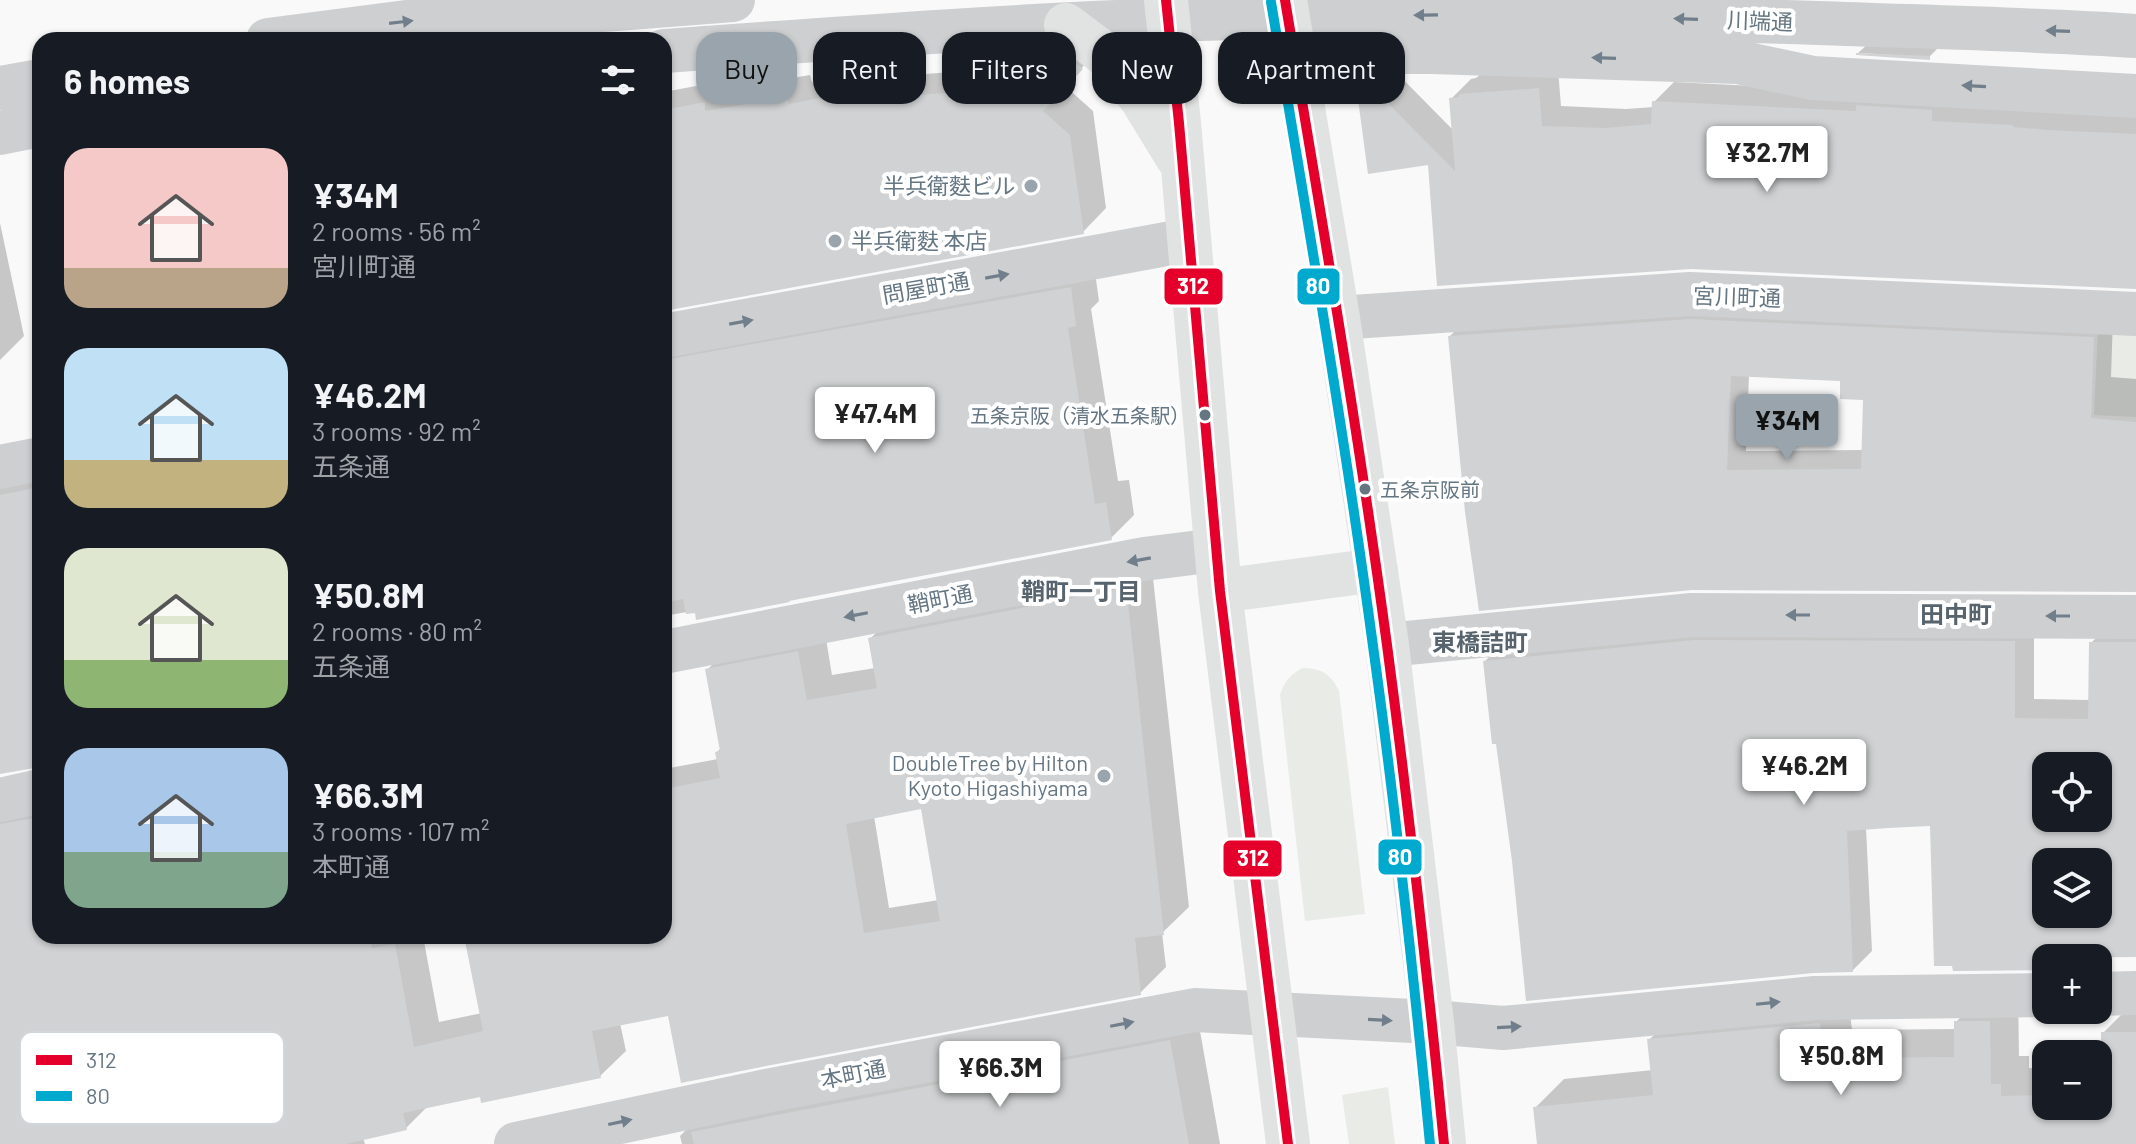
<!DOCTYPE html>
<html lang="en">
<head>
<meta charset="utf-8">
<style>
	body { margin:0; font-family:Barlow,"Noto Sans JP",sans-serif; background:#242831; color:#f1f3f6; height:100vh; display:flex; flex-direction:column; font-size:30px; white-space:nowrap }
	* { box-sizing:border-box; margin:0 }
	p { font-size:26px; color:#9ea1a6 }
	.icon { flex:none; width:44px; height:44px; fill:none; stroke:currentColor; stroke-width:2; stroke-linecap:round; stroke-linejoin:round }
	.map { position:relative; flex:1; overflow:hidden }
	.panel { position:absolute; left:32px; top:32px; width:640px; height:912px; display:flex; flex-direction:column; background:#171b24; border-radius:24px; box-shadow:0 2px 6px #0004 }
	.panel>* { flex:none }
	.banner { position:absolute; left:696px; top:32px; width:760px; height:72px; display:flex; gap:16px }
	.fabs { position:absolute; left:2032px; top:752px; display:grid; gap:16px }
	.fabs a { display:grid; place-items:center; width:80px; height:80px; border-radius:16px; background:#171b24; box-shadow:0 2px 6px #0004; font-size:40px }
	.price { position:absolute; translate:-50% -68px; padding:0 18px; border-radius:8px; background:#fff; color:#222; font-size:26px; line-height:52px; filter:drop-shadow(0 2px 4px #0008) }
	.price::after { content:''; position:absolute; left:50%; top:48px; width:24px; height:18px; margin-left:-12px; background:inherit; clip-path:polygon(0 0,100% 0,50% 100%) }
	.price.on { background:#99a4ac; color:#111 }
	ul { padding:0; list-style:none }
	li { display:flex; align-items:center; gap:24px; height:200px; padding:0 32px }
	li span { display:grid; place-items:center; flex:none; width:224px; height:160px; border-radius:24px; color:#555 }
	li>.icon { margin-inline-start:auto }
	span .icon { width:96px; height:96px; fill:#fffc; stroke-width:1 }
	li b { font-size:34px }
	h2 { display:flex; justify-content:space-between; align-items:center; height:96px; padding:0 32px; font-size:34px }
	.chip { padding:0 28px; border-radius:24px; background:#171b24; box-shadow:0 2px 6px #0004; font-size:28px; line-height:72px }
	.chip.on { background:#99a4ac; color:#111 }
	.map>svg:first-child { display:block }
</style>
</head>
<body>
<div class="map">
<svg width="2136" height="1144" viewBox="0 0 2136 1144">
	<rect width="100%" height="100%" fill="#f9f9f9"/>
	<path fill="#e8ebe6" d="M2098,328L2136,330V417L2094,415Z
		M1302,668C1321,668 1331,674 1339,691L1365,914L1305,921L1280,695C1284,682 1290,675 1302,668Z
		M1388,1087L1395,1144H1349L1342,1095Z"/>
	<path fill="#0003" fill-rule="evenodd" d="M1024,31L1104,44L1065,86L1093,111L1106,208L1083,232L664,309V92L728,80V89L810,75L812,82L843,76V78L886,72L887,77L1002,68L1001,54Z
		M1868,44L1939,47L1929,57L1858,53Z
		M1377,58H1382L1453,130L1451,99L1471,79L1476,78L1481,74L1558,69L1561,106L1626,109L1654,107V102L1674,82L1872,92L2136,114V287L1691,267L1430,163L1357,78Z
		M0,223L24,336L0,360Z
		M1094,265L1099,301L1091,309L1118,481L1129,480L1134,515L1111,538L664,616V320Z
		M1711,300L2113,318L2111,377L2136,379V590L1692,588L1450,336L1470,316ZM1749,375L1842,379L1865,398L1863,450L1746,451Z
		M0,465H40V765L0,772Z
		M1153,578L1189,907L1162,933L1166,967L1140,993L669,1014L620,1023L626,1051L600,1076L482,1095L428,1106L406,1128L363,1138L365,1144H0V804L40,798V936H423L439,1022L482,1013L466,936H664V769L718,759L717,752L721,748L707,670L733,644L824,627L832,675L875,668L870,639L895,613ZM923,807L939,900L889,908L874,816Z
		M2034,622V699L2090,700L2091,643L2111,623H2136V955H2108L2098,965V958H2046V968L1932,824L1866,828L1872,951L1852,971L1514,861L1485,661L1505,642ZM2046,766H2098V818H2046ZM2046,862H2098V914H2046Z
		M1984,993H2018L2019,1056H2029V1068H2046V1106H2098V1067H2103V1033L2132,1004H2136V1144H1539L1535,1108L1564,1079L1653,1070L1649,1040L1678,1011L1848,995L1852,1030L1956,1029V1022Z
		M1197,1014L1220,1144H682L680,1136L707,1109Z"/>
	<path fill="#d0d2d3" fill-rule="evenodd" d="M1058,50L1083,69L1043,111L1070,135L1084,234L664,311V110L705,102V111L787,97L789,104L820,98L821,100L864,94V99L1002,89L999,53Z
		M1856,53L1930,56V60L1856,55Z
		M1355,77H1362L1455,171L1449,98L1459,97V94L1539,88L1542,126L1605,128L1651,124L1652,101L1856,111V105L1932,110V121L2013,125V127L2049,130L2136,134V289L1691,269L1437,286L1428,165L1368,174Z
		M1071,287L1076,326L1068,328L1095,504L1106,502L1112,540L789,601L790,602L696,620L695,613L686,614L683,599L664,603V360Z
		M1690,319L2094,337L2091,418L2136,422V592L1692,590L1479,611L1465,512L1448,336ZM1731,376L1840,381V399L1863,400L1861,469L1727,470Z
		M40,487V767L0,774V495Z
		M1119,589L1121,604L1128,603L1164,935L1135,938L1141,995L766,1066L681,1083L668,1016L592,1031L601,1078L481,1103L480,1097L403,1113L407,1130L346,1144H0V824L40,817V936H370L372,948L395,944L414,1047L483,1031L464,936H664V789L720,778L715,752L720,751L705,669L798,651L807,700L877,688L868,638ZM921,809L940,921L864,933L846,824Z
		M1693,640L2015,641V718L2088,719L2089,642H2136V957L2046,958V970L1953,971L1952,966H1934L1930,826L1888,828L1847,831L1853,972L1813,973L1526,1001L1512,861L1496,744H1492L1483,661ZM2046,766H2098V818H2046ZM2046,862H2098V914H2046Z
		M1954,1021H1990L1991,1084H2001V1096L2046,1095V1106H2098V1095L2101,1094V1032H2136V1144H1537L1533,1107L1653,1095L1647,1039L1820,1023L1824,1058L1954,1057Z
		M1170,1040L1189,1144H694L691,1132L776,1115Z"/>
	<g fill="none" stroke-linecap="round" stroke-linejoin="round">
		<path stroke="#cecfd0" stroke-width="44" d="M268,40L453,16L603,10L733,0
			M664,51C831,39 999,26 1166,20C1384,13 1601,16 1818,23C1924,27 2030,29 2136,36
			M1293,52H1431L1738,62L1813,78L2136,96
			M0,88L40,81
			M0,133L40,125
			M1338,318L1690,294L2136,314
			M664,336L1188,240
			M0,467L40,459
			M1387,645L1692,615L2136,617
			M664,652L1144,559L1216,550
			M0,800L40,791
			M2098,994L2136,993
			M516,1144L771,1090L1195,1010L1432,1022L1503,1028L1815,998L2046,995"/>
		<path stroke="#e1e2e2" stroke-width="44" d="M1166,0L1179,123L1220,591L1288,1144
			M1285,0L1338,318L1387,645L1432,1022L1444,1144
			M1066,25L1106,55L1141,98L1177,157
			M1220,591L1376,570"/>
		<defs>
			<path id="bus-1" d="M1166,0L1179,123L1220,591L1288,1144
				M1285,0C1321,215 1358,429 1387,645C1409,811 1428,978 1444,1144"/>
			<path id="bus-2" d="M1271,2C1307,217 1344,431 1373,646C1396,812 1414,978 1430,1144"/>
		</defs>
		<use href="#bus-1" stroke="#fff" stroke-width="16"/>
		<use href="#bus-2" stroke="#fff" stroke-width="16"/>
		<use href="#bus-1" stroke="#e4002b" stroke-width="10"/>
		<use href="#bus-2" stroke="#00a9ce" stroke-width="10"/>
	</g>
	<defs><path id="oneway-solid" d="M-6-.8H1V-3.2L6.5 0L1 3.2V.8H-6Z" transform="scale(2)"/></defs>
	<g fill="#707f8b">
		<use href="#oneway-solid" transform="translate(1426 15) rotate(179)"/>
		<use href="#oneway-solid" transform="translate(1686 19) rotate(-178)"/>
		<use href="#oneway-solid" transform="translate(401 22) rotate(-7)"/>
		<use href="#oneway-solid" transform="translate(2058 31) rotate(-178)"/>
		<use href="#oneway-solid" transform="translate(1604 58) rotate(-178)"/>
		<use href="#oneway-solid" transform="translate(1974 86) rotate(-177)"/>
		<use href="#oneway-solid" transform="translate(997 276) rotate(-10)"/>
		<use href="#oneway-solid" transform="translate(741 322) rotate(-10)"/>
		<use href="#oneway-solid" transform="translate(1139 560) rotate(170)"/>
		<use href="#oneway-solid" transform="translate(856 615) rotate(169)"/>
		<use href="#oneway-solid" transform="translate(1798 615) rotate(-180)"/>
		<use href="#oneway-solid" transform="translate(2058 616) rotate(-180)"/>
		<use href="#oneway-solid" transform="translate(1768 1003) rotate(-6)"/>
		<use href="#oneway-solid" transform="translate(1380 1020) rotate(3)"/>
		<use href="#oneway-solid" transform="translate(1122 1024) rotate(-11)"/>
		<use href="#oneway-solid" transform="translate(1509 1027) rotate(-3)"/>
		<use href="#oneway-solid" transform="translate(620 1122) rotate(-12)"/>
	</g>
	<g fill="#99a4ac" stroke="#fff" stroke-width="3">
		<circle cx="1031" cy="186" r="8"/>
		<circle cx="835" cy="241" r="8"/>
		<circle cx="1104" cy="776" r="8"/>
	</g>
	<g fill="#657683" stroke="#fff" stroke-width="3">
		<circle cx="1205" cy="415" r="7"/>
		<circle cx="1365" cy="489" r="7"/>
	</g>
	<g text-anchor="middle" stroke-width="8" stroke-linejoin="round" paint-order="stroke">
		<g font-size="20" fill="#657683" stroke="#fff" text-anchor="end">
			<text x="1190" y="423">五条京阪（清水五条駅）</text>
			<text x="1380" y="497" text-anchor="start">五条京阪前</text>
		</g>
		<g font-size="22" fill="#657683" stroke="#fff">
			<text transform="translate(1760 21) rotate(2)" y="8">川端通</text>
			<text transform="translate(926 288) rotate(-10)" y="8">問屋町通</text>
			<text transform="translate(1737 297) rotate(2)" y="8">宮川町通</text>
			<text transform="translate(940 599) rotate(-11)" y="8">鞘町通</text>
			<text transform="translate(853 1074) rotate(-11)" y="8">本町通</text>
		</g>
		<g font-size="22" fill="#657683" stroke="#fff" text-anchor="end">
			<text x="1015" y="194">半兵衛麩ビル</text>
			<text x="851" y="249" text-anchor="start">半兵衛麩 本店</text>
			<text x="1088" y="771">DoubleTree by Hilton<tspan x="1088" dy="25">Kyoto Higashiyama</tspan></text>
		</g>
		<g font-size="24" font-weight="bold" fill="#57646e" stroke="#fff">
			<text x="1081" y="600">鞘町一丁目</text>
			<text x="1956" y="623">田中町</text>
			<text x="1480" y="651">東橋詰町</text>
		</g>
	</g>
	<rect x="20" y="1032" width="264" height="92" rx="12" fill="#fff" stroke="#d1d6da" stroke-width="2"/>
	<rect x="36" y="1055" width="36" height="10" fill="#e4002b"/>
	<rect x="36" y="1091" width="36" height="10" fill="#00a9ce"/>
	<g font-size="22" fill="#657683">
		<text x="86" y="1068">312</text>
		<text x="86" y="1104">80</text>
	</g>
	<g stroke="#fff" stroke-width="3">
		<rect x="1163" y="267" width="61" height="39" rx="8" fill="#e4002b"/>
		<rect x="1296" y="267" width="45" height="39" rx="8" fill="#00a9ce"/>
		<rect x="1377" y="838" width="46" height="38" rx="8" fill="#00a9ce"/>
		<rect x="1222" y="839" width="61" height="39" rx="8" fill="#e4002b"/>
	</g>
	<g font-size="22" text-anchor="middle" font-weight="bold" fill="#fff">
		<text x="1193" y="294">312</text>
		<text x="1318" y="294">80</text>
		<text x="1400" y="865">80</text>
		<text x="1253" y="866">312</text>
	</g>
</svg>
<div class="fabs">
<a><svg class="icon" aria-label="locate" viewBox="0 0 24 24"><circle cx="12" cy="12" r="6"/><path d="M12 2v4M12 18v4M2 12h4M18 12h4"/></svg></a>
<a><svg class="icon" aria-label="layers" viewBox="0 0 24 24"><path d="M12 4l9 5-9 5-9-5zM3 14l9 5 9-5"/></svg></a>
<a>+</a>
<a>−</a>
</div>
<b class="price" style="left:1767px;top:194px">¥32.7M</b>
<b class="price" style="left:875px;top:455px">¥47.4M</b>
<b class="price on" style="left:1787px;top:462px">¥34M</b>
<b class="price" style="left:1804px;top:807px">¥46.2M</b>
<b class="price" style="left:1841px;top:1097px">¥50.8M</b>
<b class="price" style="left:1000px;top:1109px">¥66.3M</b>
<div class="banner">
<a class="chip on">Buy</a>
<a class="chip">Rent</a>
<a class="chip">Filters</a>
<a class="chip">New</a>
<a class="chip">Apartment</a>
</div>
<section class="panel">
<h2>6 homes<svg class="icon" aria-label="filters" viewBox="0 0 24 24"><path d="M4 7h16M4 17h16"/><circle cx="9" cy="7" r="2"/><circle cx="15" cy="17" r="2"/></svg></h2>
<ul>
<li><span style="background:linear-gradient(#f6c9c9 75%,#b9a48a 0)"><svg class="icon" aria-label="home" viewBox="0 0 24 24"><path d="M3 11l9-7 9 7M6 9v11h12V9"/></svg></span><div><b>¥34M</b><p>2 rooms · 56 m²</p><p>宮川町通</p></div></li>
<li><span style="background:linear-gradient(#bfe0f5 70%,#c2b280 0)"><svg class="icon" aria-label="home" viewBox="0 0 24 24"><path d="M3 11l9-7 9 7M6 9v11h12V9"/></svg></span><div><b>¥46.2M</b><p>3 rooms · 92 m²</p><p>五条通</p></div></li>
<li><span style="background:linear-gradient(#dfe7d0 70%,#8fb573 0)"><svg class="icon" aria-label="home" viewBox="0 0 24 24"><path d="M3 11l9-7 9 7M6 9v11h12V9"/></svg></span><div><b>¥50.8M</b><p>2 rooms · 80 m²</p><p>五条通</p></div></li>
<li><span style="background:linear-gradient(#a9c7e8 65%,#7fa58c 0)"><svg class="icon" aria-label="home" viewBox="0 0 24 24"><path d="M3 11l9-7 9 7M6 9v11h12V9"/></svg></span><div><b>¥66.3M</b><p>3 rooms · 107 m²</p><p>本町通</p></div></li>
</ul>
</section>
</div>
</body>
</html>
